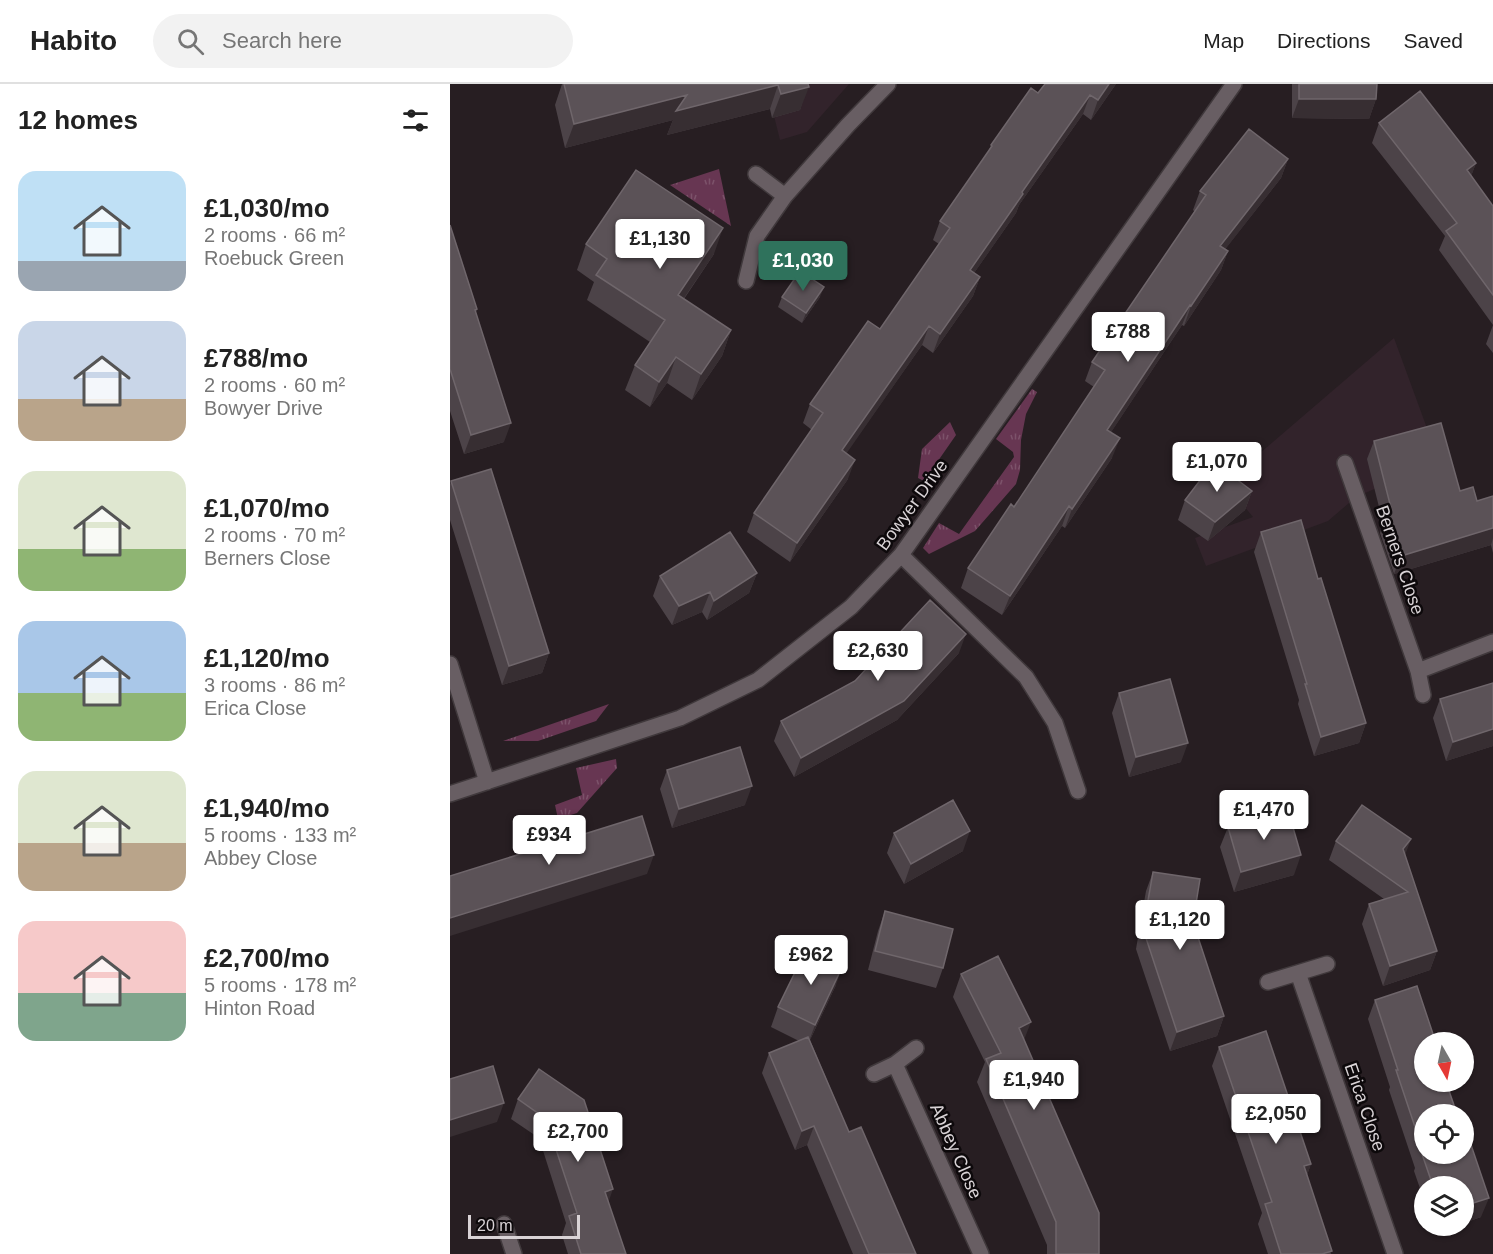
<!DOCTYPE html>
<html lang="en">
<head>
<meta charset="utf-8">
<style>
	body { margin:0; font-family:Helvetica,sans-serif; background:#f2f2f2; color:#222; height:100vh; display:flex; flex-direction:column; font-size:22px; white-space:nowrap }
	* { box-sizing:border-box; margin:0 }
	p { font-size:20px; color:#767676 }
	.icon { flex:none; width:33px; height:33px; fill:none; stroke:currentColor; stroke-width:2; stroke-linecap:round; stroke-linejoin:round }
	.map { position:relative; flex:1; overflow:hidden }
	.drawer { display:flex; flex-direction:column; background:#fff; width:450px }
	.drawer>* { flex:none }
	.needle { width:39px; rotate:171deg }
	.fabs { position:absolute; left:964px; top:948px; display:grid; gap:12px }
	.fabs a { display:grid; place-items:center; width:60px; height:60px; border-radius:50%; background:#fff; box-shadow:0 2px 4px #0004; font-size:30px }
	.scale { position:absolute; left:18px; bottom:15px; width:112px; box-sizing:border-box; padding-left:6px; border:3px solid #d9d3d6; border-top:0; font-size:16px; line-height:21px; white-space:nowrap; color:#d9d3d6; -webkit-text-stroke:4px #0d090b; paint-order:stroke }
	.price { position:absolute; translate:-50% -51px; padding:0 14px; border-radius:6px; background:#fff; color:#222; font-size:20px; line-height:39px; filter:drop-shadow(0 2px 3px #0008) }
	.price::after { content:''; position:absolute; left:50%; top:36px; width:18px; height:14px; margin-left:-9px; background:inherit; clip-path:polygon(0 0,100% 0,50% 100%) }
	.price.active { background:#2f725c; color:#fff }
	ul { padding:0; list-style:none }
	li { display:flex; align-items:center; gap:18px; height:150px; padding:0 18px }
	li span { display:grid; place-items:center; flex:none; width:168px; height:120px; border-radius:18px; color:#555 }
	li>.icon { margin-inline-start:auto }
	span .icon { width:72px; height:72px; fill:#fffc; stroke-width:1 }
	li b { font-size:26px }
	h2 { display:flex; justify-content:space-between; align-items:center; height:72px; padding:0 18px; font-size:26px }
	header { display:flex; align-items:center; gap:36px; box-sizing:border-box; height:84px; padding:0 30px; background:#fff; border-bottom:2px solid #e0e0e0 }
	header strong { font-size:28px }
	nav { display:flex; gap:33px; margin-inline-start:auto; font-size:21px }
	.search { width:420px; height:54px; background:#f2f2f2; display:flex; align-items:center; gap:15px; box-sizing:border-box; padding:0 21px; border-radius:33px; color:#767676; font-size:22px }
	main { display:flex; flex:1; min-height:0 }
	.map>svg:first-child { display:block }
</style>
</head>
<body>
<header>
<strong>Habito</strong>
<div class="search"><svg class="icon" aria-label="search" viewBox="0 0 24 24"><circle cx="10" cy="10" r="6"/><path d="M15 15l6 6"/></svg>Search here</div>
<nav><a>Map</a><a>Directions</a><a>Saved</a></nav>
</header>
<main>
<section class="drawer">
<h2>12 homes<svg class="icon" aria-label="filters" viewBox="0 0 24 24"><path d="M4 7h16M4 17h16"/><circle cx="9" cy="7" r="2"/><circle cx="15" cy="17" r="2"/></svg></h2>
<ul>
<li><span style="background:linear-gradient(#bfe0f5 75%,#9aa5b1 0)"><svg class="icon" aria-label="home" viewBox="0 0 24 24"><path d="M3 11l9-7 9 7M6 9v11h12V9"/></svg></span><div><b>£1,030/mo</b><p>2 rooms · 66 m²</p><p>Roebuck Green</p></div></li>
<li><span style="background:linear-gradient(#c9d6e8 65%,#b9a48a 0)"><svg class="icon" aria-label="home" viewBox="0 0 24 24"><path d="M3 11l9-7 9 7M6 9v11h12V9"/></svg></span><div><b>£788/mo</b><p>2 rooms · 60 m²</p><p>Bowyer Drive</p></div></li>
<li><span style="background:linear-gradient(#dfe7d0 65%,#8fb573 0)"><svg class="icon" aria-label="home" viewBox="0 0 24 24"><path d="M3 11l9-7 9 7M6 9v11h12V9"/></svg></span><div><b>£1,070/mo</b><p>2 rooms · 70 m²</p><p>Berners Close</p></div></li>
<li><span style="background:linear-gradient(#a9c7e8 60%,#8fb573 0)"><svg class="icon" aria-label="home" viewBox="0 0 24 24"><path d="M3 11l9-7 9 7M6 9v11h12V9"/></svg></span><div><b>£1,120/mo</b><p>3 rooms · 86 m²</p><p>Erica Close</p></div></li>
<li><span style="background:linear-gradient(#dfe7d0 60%,#b9a48a 0)"><svg class="icon" aria-label="home" viewBox="0 0 24 24"><path d="M3 11l9-7 9 7M6 9v11h12V9"/></svg></span><div><b>£1,940/mo</b><p>5 rooms · 133 m²</p><p>Abbey Close</p></div></li>
<li><span style="background:linear-gradient(#f6c9c9 60%,#7fa58c 0)"><svg class="icon" aria-label="home" viewBox="0 0 24 24"><path d="M3 11l9-7 9 7M6 9v11h12V9"/></svg></span><div><b>£2,700/mo</b><p>5 rooms · 178 m²</p><p>Hinton Road</p></div></li>
</ul>
</section>
<div class="map">
<svg width="1043" height="1170" viewBox="0 0 1043 1170">
	<defs>
		<pattern id="grass-tufts" width="24" height="20" patternUnits="userSpaceOnUse" patternTransform="scale(1.5)"><rect width="24" height="20" fill="#673652"/><path d="M3 7l-1-3M5 7V3M7 7l1-3M15 17l-1-3M17 17v-4M19 17l1-3" fill="none" stroke="#7c526a"/></pattern>
	</defs>
	<rect width="100%" height="100%" fill="#271e22"/>
	<path fill="#32232b" d="M316,0H399L357,48L330,56Z
		M944,254L989,377L906,413L878,437L756,482L745,454L803,433L775,399Z"/>
	<path fill="url(#grass-tufts)" d="M269,85L281,142L220,101Z
		M582,305L587,308L576,330L571,356L570,386L566,400L525,447L479,470L473,464L489,439L509,450L564,373L563,368L546,355Z
		M500,338L506,351L474,397L468,394L472,365Z
		M159,620L146,637L88,657H53Z
		M166,675L167,684L127,729L108,735L105,721L132,711L126,684Z"/>
	<g fill="none" stroke-linecap="round" stroke-linejoin="round">
		<defs>
			<path id="street" d="M306,90L335,112
				M296,197L307,152L335,112L398,41L438,0
				M895,379L968,587L973,611
				M451,471L576,593L605,639L628,707
				M0,580L37,698
				M968,587L1043,558
				M0,710L230,634L308,596L401,523L451,471L784,0
				M848,889L945,1170
				M818,898L877,880
				M445,980L531,1170
				M424,990L445,980L466,964
				M54,1140L64,1170"/>
		</defs>
		<use href="#street" stroke="#40393c" stroke-width="18"/>
		<use href="#street" stroke="#685e63" stroke-width="15"/>
	</g>
	<path fill="#4c4348" d="M112,0H358L350,26L322,34L320,25L217,51L223,36L115,64L105,21Z
		M666,0L641,36L633,30L569,121L566,129L524,189L530,193L523,212L483,269L472,261L396,369L398,395L340,478L297,448L304,429L362,346L353,339L360,320L430,245L489,160L483,156L490,137L538,69L541,61L588,9Z
		M842,0H927L926,15L919,35L842,34Z
		M929,39L1026,79L1021,92L1043,122V241L989,166L995,152L922,59Z
		M838,75L831,94L775,165L778,167L771,186L734,242L732,241L661,348L662,374L615,444L612,442L552,531L511,504L518,484L564,423L644,303L635,297L642,278L745,128L743,126L750,107Z
		M0,141L27,225L26,228L54,358L14,370L0,327Z
		M136,160L264,170L234,215L281,246L272,272L242,316L217,299L200,323L175,306L185,281L200,258L137,216L144,198L127,186Z
		M332,213H370L352,239L328,223Z
		M1043,241V269L1036,260Z
		M924,357L1027,417L1043,412V469L1041,461L944,490L930,449L933,439L917,375Z
		M1,397L99,569L92,589L52,601L0,436V400Z
		M802,407L795,426L758,457L728,436L735,416Z
		M811,448L868,495L916,639L909,659L864,672L848,620L849,616L804,468Z
		M307,489L299,509L257,536L252,528L222,541L203,512L210,492Z
		M509,569L447,636L344,693L324,657L331,637Z
		M1043,599V662L996,677L983,634L990,615Z
		M669,609L731,678L679,693L662,629Z
		M217,686L295,721L222,744L210,705Z
		M778,743L844,791L784,808L770,763Z
		M444,749L513,767L454,800L437,769Z
		M886,757L955,770L987,867L980,886L933,902L912,840L919,820L934,815L879,776Z
		M703,788L743,838L774,932L767,952L720,967L686,865L696,807Z
		M435,827L493,884L486,904L418,886L428,847Z
		M511,890L574,956L649,1170H597V1161L527,998L535,978L503,913Z
		M386,901L360,956L399,1048L466,1170H403L357,1061L345,1066L312,989L319,969L349,957L321,943L328,923Z
		M925,916L975,958L1031,1133L1014,1139V1102H975V1119L964,1087L965,1084L939,1006L940,1003L918,935Z
		M769,963L861,1080L857,1091L881,1170H818L808,1140L812,1129L762,982Z
		M89,985L158,1118L176,1170H118L112,1151L116,1139L89,1054L61,1035L68,1015Z
		M982,1142H1006L985,1148Z"/>
	<path fill="#372e32" d="M659,0H666L641,36L648,16Z
		M328,1L320,25L217,51L223,36L115,64L124,40L237,11Z
		M359,3L350,26L322,34L331,10Z
		M640,11L633,30L569,121L566,129L513,205L520,186L572,108Z
		M849,15H926L919,35L842,34Z
		M838,75L831,94L763,181L770,162Z
		M1026,79L1019,98L1017,86Z
		M273,144L264,170L219,236L228,211Z
		M778,167L771,186L734,242L741,222Z
		M530,193L523,212L483,269L490,250Z
		M374,203L370,213L352,239L356,229Z
		M740,221L732,241L650,365L657,346Z
		M479,242L472,261L385,386L392,366Z
		M281,246L272,272L242,316L251,290Z
		M226,273L217,299L200,323L209,298Z
		M61,339L54,358L14,370L21,351Z
		M670,354L662,374L615,444L622,425Z
		M405,376L398,395L340,478L347,459Z
		M802,407L795,426L758,457L765,438Z
		M619,422L612,442L552,531L560,512Z
		M1043,444V454L1041,461L944,490L951,472Z
		M307,489L299,509L257,536L264,517Z
		M260,508L252,528L222,541L229,522Z
		M516,550L509,569L447,636L344,693L351,674Z
		M99,569L92,589L52,601L59,582Z
		M916,639L909,659L864,672L871,653Z
		M1043,645V662L996,677L1003,658Z
		M738,659L731,678L679,693L686,673Z
		M302,702L295,721L222,744L229,725Z
		M520,747L513,767L454,800L461,780Z
		M961,755L954,774L953,765Z
		M204,771L197,790L0,852V834Z
		M851,771L844,791L784,808L791,788Z
		M987,867L980,886L933,902L940,882Z
		M393,881L386,901L358,960L365,941Z
		M774,932L767,952L720,967L727,948Z
		M581,938L572,961L569,944Z
		M54,1019L47,1038L0,1053V1036Z
		M364,1042L357,1061L345,1066L352,1047Z
		M861,1080L854,1099V1082Z
		M163,1105L156,1125L155,1108Z
		M1039,1114L1031,1133L1014,1139V1122Z
		M987,1142H1006L985,1148Z"/>
	<path fill="#5b5257" stroke="#6f666b" stroke-width="1.5" d="M114,0H358L359,3L331,10L328,1L226,27L237,11L124,40Z
		M595,0H659L648,16L640,11L572,108L573,110L520,186L530,193L490,250L479,242L392,366L405,376L347,459L304,429L373,329L360,320L418,237L430,245L500,144L490,137L542,62L541,61L581,4L588,9Z
		M849,0H927L926,15H849Z
		M970,7L1026,79L1017,86L1043,122V211L996,147L1007,139L929,39Z
		M799,45L838,75L770,162L778,167L741,222L740,221L657,346L670,354L622,425L619,422L560,512L518,484L561,420L564,423L655,286L642,278L756,111L750,107Z
		M186,86L273,144L228,211L281,246L251,290L226,273L209,298L185,281L215,236L146,191L157,175L136,160Z
		M0,141L27,225L25,226L61,339L21,351L0,285Z
		M350,187L374,203L356,229L332,213Z
		M991,339L1010,407L1023,403L1027,417L1043,412V444L951,472L936,430L942,428L924,357Z
		M764,378L802,407L765,438L735,416Z
		M41,385L99,569L59,582L1,397Z
		M851,436L868,495L871,494L916,639L871,653L855,600H857L811,448Z
		M280,448L307,489L264,517L260,508L229,522L210,492Z
		M480,516L516,550L454,617L351,674L331,637L405,597Z
		M720,595L738,659L686,673L669,609Z
		M1043,599V645L1003,658L990,615Z
		M290,663L302,702L229,725L217,686Z
		M503,716L520,747L461,780L444,749Z
		M912,721L961,755L953,765L987,867L940,882L919,820L958,808L886,757Z
		M838,726L851,771L791,788L778,743Z
		M192,732L204,771L0,834V792Z
		M703,788L750,795L743,838L774,932L727,948L693,845Z
		M435,827L503,845L493,884L425,867Z
		M357,864L393,881L365,941L328,923Z
		M548,872L581,938L569,944L649,1129V1170H606V1138L536,975L551,969L511,890Z
		M967,902L985,956L982,957L983,958H975V998H996L1007,1030H975V1070H1014V1051L1015,1053L1018,1052L1039,1114L1014,1122V1102H983L971,1067H973L946,986H948L925,916Z
		M816,947L861,1080L854,1082L882,1167L872,1170H831L815,1120L822,1118L769,963Z
		M358,953L399,1048L411,1043L466,1170H419L364,1042L352,1047L319,969Z
		M43,982L54,1019L0,1036V995Z
		M89,985L134,1016L163,1105L155,1108L176,1170H131L119,1132L127,1129L96,1035L68,1015Z"/>
	<g text-anchor="middle" stroke-width="5" stroke-linejoin="round" paint-order="stroke">
		<g font-size="18" fill="#d9d3d6" stroke="#0d090b">
			<text transform="translate(462 421) rotate(-54)" y="6">Bowyer Drive</text>
			<text transform="translate(950 476) rotate(71)" y="6">Berners Close</text>
			<text transform="translate(915 1023) rotate(71)" y="6">Erica Close</text>
			<text transform="translate(506 1067) rotate(66)" y="6">Abbey Close</text>
		</g>
	</g>
</svg>
<div class="fabs">
<a><svg class="needle" viewBox="-14 -14 28 28"><path d="M0-13l5 13h-10z" fill="#e53935"/><path d="M0 13l5-13h-10z" fill="#767676"/></svg></a>
<a><svg class="icon" aria-label="locate" viewBox="0 0 24 24"><circle cx="12" cy="12" r="6"/><path d="M12 2v4M12 18v4M2 12h4M18 12h4"/></svg></a>
<a><svg class="icon" aria-label="layers" viewBox="0 0 24 24"><path d="M12 4l9 5-9 5-9-5zM3 14l9 5 9-5"/></svg></a>
</div>
<div class="scale">20 m</div>
<b class="price" style="left:210px;top:186px">£1,130</b>
<b class="price active" style="left:353px;top:208px">£1,030</b>
<b class="price" style="left:678px;top:279px">£788</b>
<b class="price" style="left:767px;top:409px">£1,070</b>
<b class="price" style="left:428px;top:598px">£2,630</b>
<b class="price" style="left:814px;top:757px">£1,470</b>
<b class="price" style="left:99px;top:782px">£934</b>
<b class="price" style="left:730px;top:867px">£1,120</b>
<b class="price" style="left:361px;top:902px">£962</b>
<b class="price" style="left:584px;top:1027px">£1,940</b>
<b class="price" style="left:826px;top:1061px">£2,050</b>
<b class="price" style="left:128px;top:1079px">£2,700</b>
</div>
</main>
</body>
</html>
